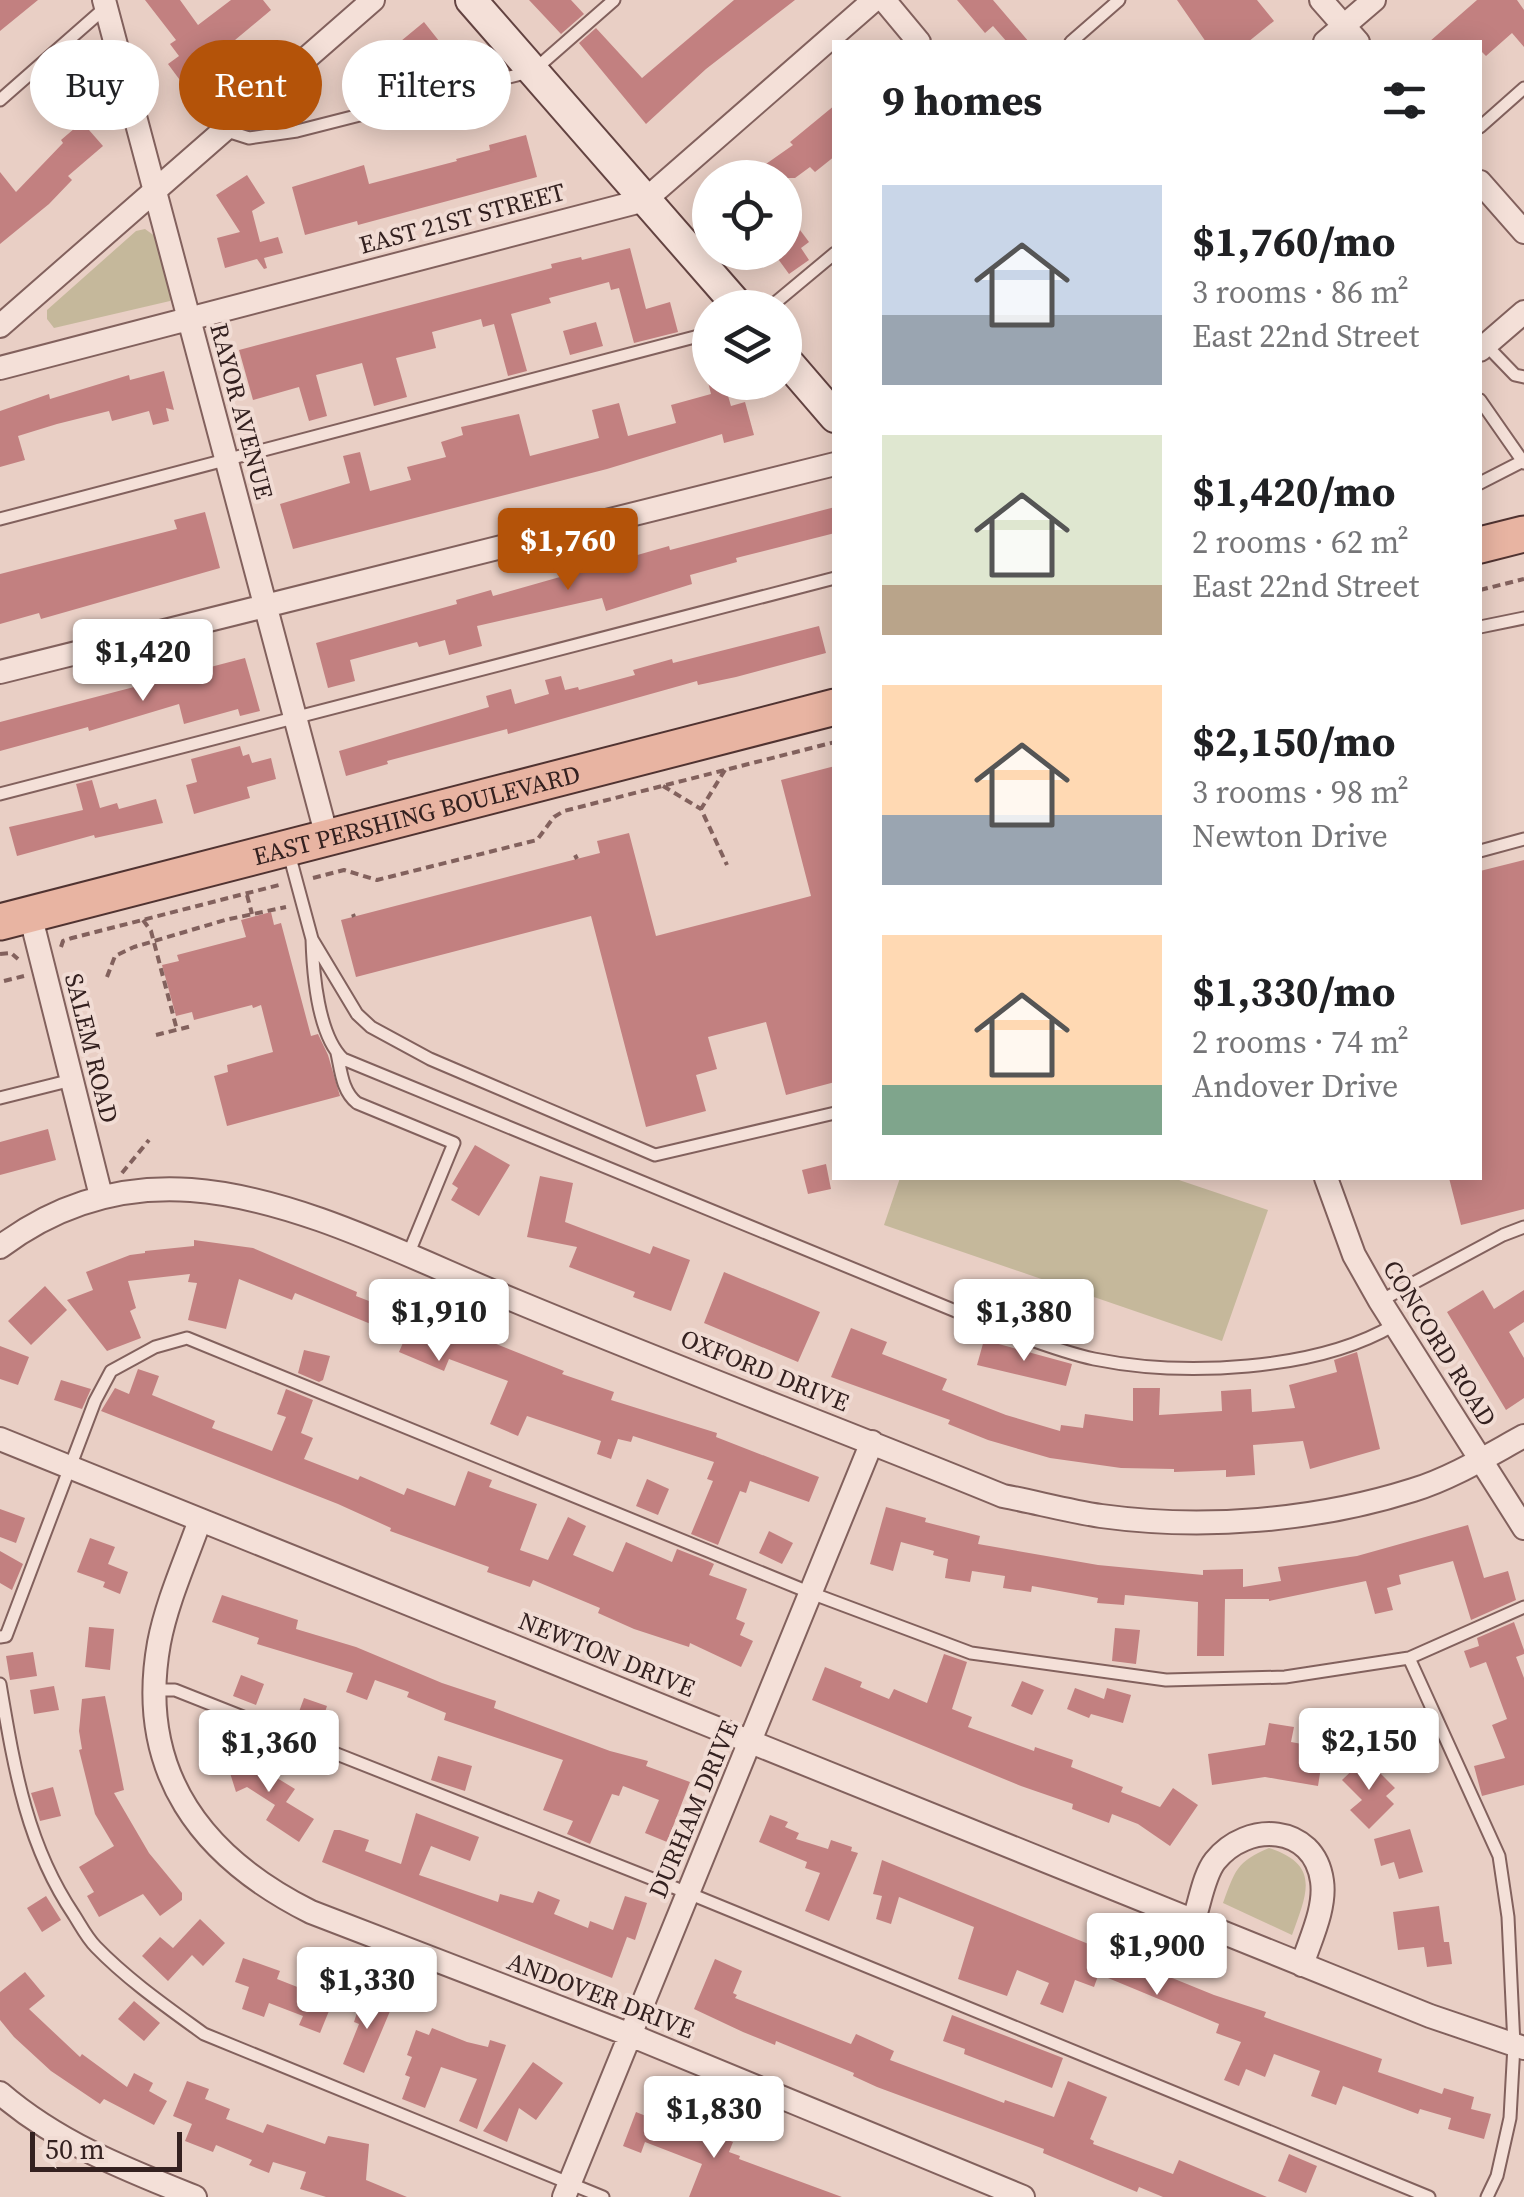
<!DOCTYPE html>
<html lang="en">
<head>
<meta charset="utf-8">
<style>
	body { margin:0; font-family:"Source Serif 4",serif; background:#f2f2f2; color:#202124; height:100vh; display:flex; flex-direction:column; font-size:38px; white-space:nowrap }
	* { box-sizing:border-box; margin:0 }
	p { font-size:32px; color:#757577 }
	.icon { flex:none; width:55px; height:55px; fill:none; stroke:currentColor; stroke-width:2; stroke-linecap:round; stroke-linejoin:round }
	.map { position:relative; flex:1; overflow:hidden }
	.sheet { position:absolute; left:832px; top:40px; width:650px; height:1140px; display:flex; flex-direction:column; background:#fff; border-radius:0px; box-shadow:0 5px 25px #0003 }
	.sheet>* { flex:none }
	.guide { position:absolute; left:30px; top:40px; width:652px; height:90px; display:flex; gap:20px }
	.controls { position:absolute; left:692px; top:160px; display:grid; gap:20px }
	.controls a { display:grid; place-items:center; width:110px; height:110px; border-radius:50%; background:#fff; box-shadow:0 5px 25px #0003; font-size:50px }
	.scale { position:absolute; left:30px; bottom:25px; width:152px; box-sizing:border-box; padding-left:10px; border:5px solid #342120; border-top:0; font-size:28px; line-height:35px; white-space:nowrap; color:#342120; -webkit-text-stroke:8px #f1dcd4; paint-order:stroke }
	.price { position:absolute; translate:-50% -85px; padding:0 22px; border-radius:10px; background:#fff; color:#222; font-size:32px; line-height:65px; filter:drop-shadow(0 2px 5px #0008) }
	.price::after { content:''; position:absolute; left:50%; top:60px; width:30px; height:22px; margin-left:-15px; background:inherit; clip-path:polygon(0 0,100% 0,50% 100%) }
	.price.selected { background:#b45309; color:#fff }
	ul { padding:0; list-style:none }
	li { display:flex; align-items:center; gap:30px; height:250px; padding:0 50px }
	li span { display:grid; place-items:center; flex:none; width:280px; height:200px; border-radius:0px; color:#555 }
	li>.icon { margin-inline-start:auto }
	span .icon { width:120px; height:120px; fill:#fffc; stroke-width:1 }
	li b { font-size:42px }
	h2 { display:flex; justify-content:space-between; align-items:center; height:120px; padding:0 50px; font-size:42px }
	.pill { padding:0 35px; border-radius:45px; background:#fff; box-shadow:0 5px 25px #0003; font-size:35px; line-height:90px }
	.pill.selected { background:#b45309; color:#fff }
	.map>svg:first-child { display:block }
</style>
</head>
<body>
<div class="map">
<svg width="1524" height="2197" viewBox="0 0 1524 2197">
	<rect width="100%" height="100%" fill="#e9cfc5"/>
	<path fill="#c5b89b" d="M145,229L159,239L173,295L170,301L54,328L47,319V310L136,231Z
		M900,1178H1173L1268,1210L1222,1341L884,1225Z
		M1269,1848C1321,1865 1307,1893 1292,1935L1223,1903C1235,1871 1236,1862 1269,1848Z"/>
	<path fill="#c28080" d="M0,0H38L0,31Z
		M145,0H180L198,25L231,0H263L271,10L211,60L214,64L185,87L168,64L179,56L170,44L176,40Z
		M529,0H571L584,14L561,34Z
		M734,0H795L706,69L646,124L579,43L596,28L642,78Z
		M957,0H993L1029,42H1007L993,26L985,33Z
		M1177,0H1257L1274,21L1248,42H1206Z
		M1477,0H1517L1524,10V47L1512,33L1486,56L1480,50V42H1429Z
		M424,22L447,51L428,67L422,60L379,96L361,74Z
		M70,63L86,83L55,107L39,87Z
		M835,105V156L815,172L810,167L795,178H746L793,145L790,142Z
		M82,122L103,146L68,176L72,180L49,204L0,244V172L16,192L63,143L61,140Z
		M526,135L537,177L358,225L357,221L305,235L292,187L364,165L369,184L457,161L456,159L490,150L489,145Z
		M247,175L265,203L252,211L260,242L278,237L283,253L264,258L267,268L264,269L257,259L225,268L217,238L240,232L216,195Z
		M785,210L809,242L801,248L809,260L789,274L773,252H785Z
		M630,248L646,309L670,302L678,332L634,343L619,288L611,290L609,282L549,298L551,303L511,314L527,371L508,376L494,324L483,327L481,319L432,332L436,348L396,358L407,397L374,406L362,363L316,375L327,416L309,421L299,387L253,400L239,350L552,268L551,264L581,257L582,260Z
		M596,322L603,346L570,355L563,331Z
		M164,371L174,410L166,408L169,421L153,425L149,411L112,421L109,411L57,424L18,436L25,460L0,467V411L49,394L50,399L129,375L130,380Z
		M708,382H724L731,406L745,402L754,435L724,443L722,434L607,469L293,549L280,504L350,483L343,456L360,452L370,491L411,480L407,467L446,457L441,442L463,435L461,427L519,414L530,456L599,438L592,410L619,403L628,436L676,423L671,405L711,394Z
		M835,507V533L736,558L737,562L690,575L692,584L606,611L602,598L477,626L482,646L449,655L445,640L419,647L417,642L350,660L355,681L328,688L316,643L457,604L456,600L491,590L493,596L669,546L670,550Z
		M205,512L220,568L41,619L39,613L0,624V574L177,529L174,520Z
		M819,626L826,653L736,677L698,685L697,681L508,734L507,729L387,761L388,764L346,776L339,751L489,707L486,696L511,689L515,704L549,694L545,680L561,676L565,690L578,687L579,690L635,675L633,670L672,659L673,663Z
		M245,658L260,711L240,716L238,709L184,724L179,704L89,731L88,727L0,751V722Z
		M240,746L243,756L249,754L252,763L271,758L276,779L247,787L250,798L194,814L186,785L197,782L191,759Z
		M835,766V1082L786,1095L766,1022L708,1037L717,1069L696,1075L706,1111L646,1127L591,916L356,977L341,920L600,853L597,841L629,833L656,936L811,896L781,780Z
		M92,780L100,808L117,803L119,809L156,799L163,823L95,838L94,835L17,856L9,827L83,810L76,784Z
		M1524,860V1209L1461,1225L1449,1178H1480V871Z
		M271,912L274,925L281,923L311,1036L318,1034L328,1055L340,1096L227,1126L214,1076L228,1072L227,1065L273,1052L261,1005L253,1008L252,1005L194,1020L192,1012L176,1016L162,965L179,961L177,955L246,937L241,920Z
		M48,1129L56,1160L0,1175V1142Z
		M475,1145L510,1165L479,1216L451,1200L458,1188L452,1184Z
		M826,1164L831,1189L808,1194L802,1170Z
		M540,1176L573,1183L565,1222L650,1254L653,1246L690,1260L671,1311L633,1297L635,1292L569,1267L577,1247L527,1237Z
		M194,1240L253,1248L357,1292L356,1296L413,1318L416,1312L564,1371L562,1374L614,1392L611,1400L717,1433L716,1437L819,1477L809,1502L750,1481L746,1493L740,1491L718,1545L691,1534L713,1481L707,1479L714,1462L633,1436L631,1442L618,1439L611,1459L597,1454L601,1441L527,1416L518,1436L490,1424L508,1381L449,1359L444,1371L399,1352L405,1338L295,1293L292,1300L239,1279L226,1329L188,1320L197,1283L188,1282L190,1274L128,1281L136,1308L130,1311L141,1338L107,1351L67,1300L93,1290L86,1272L130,1255L145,1253V1251L194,1246Z
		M724,1272L820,1312L798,1362L704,1323Z
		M45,1286L67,1310L31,1345L8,1321Z
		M1483,1290L1494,1309L1524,1290V1322L1509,1332L1524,1358V1398L1506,1410L1447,1312Z
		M851,1328L887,1342L882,1354L947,1379L942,1390L1006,1415L1060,1431L1061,1425L1083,1428L1085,1414L1133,1421V1388H1160L1159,1415L1222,1411L1221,1391L1251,1389L1252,1412L1295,1408L1289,1385L1337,1372L1334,1360L1357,1352L1380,1449L1310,1469L1303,1441L1253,1445L1255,1475L1226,1477V1470L1174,1472V1469L1121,1468L1050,1458L988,1440L948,1424L950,1420L831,1377Z
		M984,1340L1072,1364L1066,1386L977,1365Z
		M0,1346L29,1357L18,1385L0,1379Z
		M304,1350L330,1356L323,1380L319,1382L298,1373Z
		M138,1369L159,1376L152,1395L215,1421L212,1428L272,1451L286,1417L277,1414L286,1389L313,1400L301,1433L313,1438L304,1459L358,1480L360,1476L404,1495L407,1488L455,1506L468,1471L492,1480L489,1487L537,1504L520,1550L548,1560L568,1517L586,1526L573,1555L613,1572L626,1542L672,1562L677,1549L710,1562L714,1564L709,1575L747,1589L736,1619L745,1623L740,1635L753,1641L741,1667L690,1643L689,1647L634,1629L598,1613L600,1608L533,1580L530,1587L487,1572L489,1567L390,1531L391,1528L338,1504L101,1411L115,1388L129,1394Z
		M61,1380L91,1389L82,1409L54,1400Z
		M647,1479L669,1489L658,1515L636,1506Z
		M886,1507L926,1518L925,1522L980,1536L978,1544L1098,1565L1203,1575V1570L1243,1569V1587L1281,1581L1278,1567L1357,1556L1468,1525L1484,1578L1508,1571L1516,1600L1471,1620L1453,1561L1399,1575L1401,1584L1387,1588L1393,1610L1375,1614L1366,1581L1269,1601V1599H1225L1224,1656H1197L1198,1602L1125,1595L1124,1605L1097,1603L1098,1598L1032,1586L1031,1592L1003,1588L1005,1576L972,1571L970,1582L945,1578L948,1559L933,1555L934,1551L901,1542L893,1571L870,1564Z
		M0,1509L25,1518L16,1543L0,1537Z
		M769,1531L793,1543L782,1564L759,1553Z
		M90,1538L115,1547L108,1564L128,1572L120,1594L103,1587L105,1582L77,1572Z
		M0,1551L23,1564L12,1590L0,1583Z
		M222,1595L298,1620L296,1629L356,1647L442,1683L496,1701L494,1708L610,1751L648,1761L646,1766L690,1782L667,1842L645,1833L659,1800L623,1786L619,1796L612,1794L590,1844L567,1834L573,1821L543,1810L563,1760L444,1720L446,1713L407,1697L409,1692L375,1680L367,1700L346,1692L353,1673L257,1644L259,1638L212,1622Z
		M1514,1622L1524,1650V1654L1516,1657L1524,1678V1785L1482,1796L1474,1766L1505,1758L1492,1725L1507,1719L1486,1662L1470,1668L1464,1651L1479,1646L1477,1638Z
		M89,1627L114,1629L110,1670L85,1667Z
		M1115,1628L1140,1630L1136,1664L1112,1661Z
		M33,1652L37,1676L10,1680L6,1656Z
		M944,1654L967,1662L952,1709L972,1717L968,1727L1034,1751L1035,1747L1073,1760L1071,1767L1123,1787L1121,1792L1160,1807L1173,1788L1198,1805L1170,1846L1138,1824L1112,1814L1109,1823L1072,1809L1073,1804L1021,1786L812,1700L825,1667L862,1682L860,1687L889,1699L894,1689L927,1703Z
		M241,1675L264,1684L256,1705L233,1696Z
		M1022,1681L1044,1690L1032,1715L1011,1706Z
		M54,1686L59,1710L34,1714L30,1690Z
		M1075,1688L1104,1699L1107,1688L1131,1695L1123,1723L1091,1714L1089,1718L1067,1709Z
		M105,1696L124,1790L114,1793L149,1853L182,1893V1900L160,1916L143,1894L99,1917L87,1896L94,1892L79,1867L114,1846L95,1814L79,1750L82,1749L79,1731L82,1699Z
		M304,1698L327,1706L320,1727L296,1720Z
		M1269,1723L1294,1727L1291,1742L1324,1748L1318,1786L1265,1777L1212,1785L1208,1754L1265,1745Z
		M246,1746L268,1792L277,1778L295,1789L286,1802L314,1819L299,1842L266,1820L275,1805L247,1787L236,1792L225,1757Z
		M438,1756L472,1766L465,1791L431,1780Z
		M1365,1758L1395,1788L1386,1796L1394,1804L1369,1829L1350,1810L1362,1800L1342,1780Z
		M53,1787L61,1816L40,1821L31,1793Z
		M416,1813L479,1837L470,1861L431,1846L419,1875L498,1902L500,1894L533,1903L538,1891L560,1900L554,1914L588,1928L590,1921L613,1930L625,1896L647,1903L635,1940L627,1937L612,1978L322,1862L334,1830H340L369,1840L365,1851L401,1864Z
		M770,1815L788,1822L785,1827L799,1833L796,1839L828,1849L831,1840L852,1847L851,1851L858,1853L829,1921L805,1911L820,1873L805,1868L807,1862L759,1842Z
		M1410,1829L1423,1872L1399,1879L1394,1862L1381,1866L1374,1839Z
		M882,1860L1214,1995L1266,2012L1264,2017L1382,2059L1378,2072L1442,2094L1444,2088L1474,2097L1471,2109L1491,2114L1484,2139L1448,2129L1451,2118L1420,2109L1418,2114L1343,2086L1336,2105L1311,2096L1320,2071L1274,2054L1265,2077L1246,2069L1239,2086L1224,2080L1241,2042L1216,2033L1219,2024L1108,1978L1098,1976L1094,1987L1075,1980L1063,2013L1040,2004L1049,1983L1017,1970L1007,1996L958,1979L974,1927L899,1897L891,1924L876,1919L882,1896L873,1894Z
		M46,1896L61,1920L42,1932L27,1908Z
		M1439,1906L1444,1942H1449L1452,1964L1427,1967L1424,1947L1398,1950L1393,1912Z
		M200,1919L225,1943L203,1966L192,1955L168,1981L142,1956L160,1937L173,1948Z
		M243,1958L280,1971L277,1979L333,2001L320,2033L299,2025L303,2016L269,2003L264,2017L242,2009L249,1987L235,1982Z
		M715,1959L742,1971L733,1993L737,1995L735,1998L851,2044L856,2034L894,2051L890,2060L1004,2103L1005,2100L1054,2117L1068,2081L1107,2097L1090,2139L1094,2141L1093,2144L1173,2174L1179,2160L1267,2197H1163L1139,2187L1137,2192L1043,2153L1044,2149L877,2087L853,2076L854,2073L776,2041L775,2045L743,2032L694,2009Z
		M25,1972L45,1996L29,2009L80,2057L82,2054L127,2087L134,2073L153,2083L149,2091L167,2101L154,2125L104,2099L100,2104L51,2071L14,2037L0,2020V1992Z
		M363,1994L393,2004L364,2073L343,2064L359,2024L354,2022Z
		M134,2001L160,2023L144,2041L118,2019Z
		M952,2015L1063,2058L1052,2088L964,2054L965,2049L943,2041Z
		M432,2028L467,2042L488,2047L490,2040L506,2045L477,2129L459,2121L477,2079L441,2067L425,2108L402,2099L410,2077L405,2075L412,2057L407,2055L416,2030L429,2035Z
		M533,2062L563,2083L536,2120L519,2108L507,2142L483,2131Z
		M187,2081L209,2089L205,2099L230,2109L226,2119L263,2133L267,2124L325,2144L328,2136L369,2144L366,2180L407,2197H326L300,2189L306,2172L273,2162L269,2173L249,2165L252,2160L216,2145L213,2152L185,2141L192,2124L173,2116Z
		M656,2106L676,2113L674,2119L733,2142L729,2152L740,2156L739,2159L842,2197H689L702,2164L645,2142L641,2153L623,2146L636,2112L651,2118Z
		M1289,2154L1317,2166L1306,2193L1278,2181Z"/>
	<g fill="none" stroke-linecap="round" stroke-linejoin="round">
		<defs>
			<path id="service" d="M1071,42L1119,0
				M0,100L106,7
				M1480,127L1524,88
				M224,130L249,138L297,131L533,71L614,0
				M769,308L835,253
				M1486,345L1515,375L1524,377
				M1480,400L1524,463
				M1480,483L1523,461
				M0,519L710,333
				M1480,627L1524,618
				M0,794L835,578
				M288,850L312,939L357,1014L371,1027L430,1059L655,1155L835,1113
				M1480,851L1524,839
				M312,939C313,973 318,1035 343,1059L992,1326C1025,1337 1060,1352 1094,1359C1183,1377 1316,1371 1394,1325
				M337,1053C341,1071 342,1091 357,1103L454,1143L408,1255
				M0,1098L72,1080
				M1380,1301L1503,1235L1524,1227
				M0,1637L6,1636L95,1401L111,1371L155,1347L187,1338L811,1593L971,1653L1166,1680L1285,1677L1409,1658L1524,1607
				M1409,1658L1499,1856L1508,1917L1514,2045L1510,2118L1497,2176L1487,2197
				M0,1684C14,1766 26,1844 74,1915C81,1926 87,1938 96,1947C128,1980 167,2007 204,2034L603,2197
				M154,1690H175L688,1893L1429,2197"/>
			<path id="minor" d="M104,0L327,837
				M884,0L919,42
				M1321,0L1358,42
				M1325,42L1374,0
				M1480,182L1524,232
				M0,326L373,0
				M1480,350L1524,312
				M0,368L645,200L874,0
				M0,672L835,464
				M30,914L101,1196
				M1326,1178L1354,1255L1380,1301L1524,1528
				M0,1247C56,1205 120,1185 191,1190C300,1198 417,1261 518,1302C679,1369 842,1430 1003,1496C1035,1502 1068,1511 1101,1516C1203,1530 1315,1521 1413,1490C1452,1478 1489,1455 1524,1436
				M0,1439L1430,2016L1524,2048
				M200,1520C186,1560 167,1601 159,1643C136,1771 201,1857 311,1912L628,2034L1023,2197
				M1194,1919C1200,1902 1204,1875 1215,1861C1247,1821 1314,1824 1322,1881C1326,1908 1310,1940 1302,1965
				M0,2093C58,2143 125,2169 195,2197
				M564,2197L872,1442"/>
			<path id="secondary" d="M471,0L740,308
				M785,359L835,417"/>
			<g id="primary">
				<path d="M1480,545L1524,534"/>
				<path id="s1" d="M0,922L835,707"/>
			</g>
		</defs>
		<use href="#service" stroke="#82615d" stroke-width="15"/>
		<use href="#minor" stroke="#82615d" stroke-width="26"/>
		<use href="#secondary" stroke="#634341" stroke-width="34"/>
		<use href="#primary" stroke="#503331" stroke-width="39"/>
		<path stroke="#82615d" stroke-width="4" stroke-dasharray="8 5" stroke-linecap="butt" d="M1480,590L1524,579
			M725,770L701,809L727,865
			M663,786L701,809
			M575,855L577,859
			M313,878L344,870L377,880L537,840L554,817L564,811L835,742
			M247,895L252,914
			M353,914L354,917
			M143,920L151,931L177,1030
			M61,947L63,941L72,938L279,885
			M0,954L11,953L18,959
			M107,977L115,956L134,947L225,920L286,907
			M4,981L24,976
			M156,1035L192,1026
			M122,1173L149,1140"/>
		<use href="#service" stroke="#f4e0d8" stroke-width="11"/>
		<use href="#minor" stroke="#f4e0d8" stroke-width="22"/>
		<use href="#secondary" stroke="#f4e0d8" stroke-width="30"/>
		<use href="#primary" stroke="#e8b4a2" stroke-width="35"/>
	</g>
	<g text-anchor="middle" stroke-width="8" stroke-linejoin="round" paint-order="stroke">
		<g font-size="25" fill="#342120" stroke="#f1dcd4">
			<text transform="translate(462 218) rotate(-15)" y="9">EAST 21ST STREET</text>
			<text transform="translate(242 411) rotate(75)" y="9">RAYOR AVENUE</text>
			<text dy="9" stroke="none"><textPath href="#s1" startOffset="430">EAST PERSHING BOULEVARD</textPath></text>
			<text transform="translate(92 1048) rotate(76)" y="9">SALEM ROAD</text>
			<text transform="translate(1440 1343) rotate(58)" y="9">CONCORD ROAD</text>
			<text transform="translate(765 1370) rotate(22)" y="9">OXFORD DRIVE</text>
			<text transform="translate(607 1654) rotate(22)" y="9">NEWTON DRIVE</text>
			<text transform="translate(693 1809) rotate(-67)" y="9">DURHAM DRIVE</text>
			<text transform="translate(601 1995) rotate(21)" y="9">ANDOVER DRIVE</text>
		</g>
	</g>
</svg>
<div class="controls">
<a><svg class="icon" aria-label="locate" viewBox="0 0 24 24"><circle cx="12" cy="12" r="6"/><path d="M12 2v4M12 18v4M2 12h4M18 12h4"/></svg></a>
<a><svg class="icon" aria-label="layers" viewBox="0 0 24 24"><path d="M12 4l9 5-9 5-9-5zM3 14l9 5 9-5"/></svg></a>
</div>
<div class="scale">50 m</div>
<b class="price selected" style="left:568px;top:593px">$1,760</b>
<b class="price" style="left:143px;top:704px">$1,420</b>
<b class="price" style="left:439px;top:1364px">$1,910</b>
<b class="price" style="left:1024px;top:1364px">$1,380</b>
<b class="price" style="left:1369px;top:1793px">$2,150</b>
<b class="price" style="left:269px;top:1795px">$1,360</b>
<b class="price" style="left:1157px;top:1998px">$1,900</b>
<b class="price" style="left:367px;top:2032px">$1,330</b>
<b class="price" style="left:714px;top:2161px">$1,830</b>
<div class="guide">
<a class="pill">Buy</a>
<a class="pill selected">Rent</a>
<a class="pill">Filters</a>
</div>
<section class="sheet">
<h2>9 homes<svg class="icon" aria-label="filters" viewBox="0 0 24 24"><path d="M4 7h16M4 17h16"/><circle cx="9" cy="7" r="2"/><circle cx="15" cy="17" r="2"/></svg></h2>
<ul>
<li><span style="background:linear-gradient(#c9d6e8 65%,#9aa5b1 0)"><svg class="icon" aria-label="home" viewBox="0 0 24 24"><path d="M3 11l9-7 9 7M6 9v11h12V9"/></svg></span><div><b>$1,760/mo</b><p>3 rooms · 86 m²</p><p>East 22nd Street</p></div></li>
<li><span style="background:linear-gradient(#dfe7d0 75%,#b9a48a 0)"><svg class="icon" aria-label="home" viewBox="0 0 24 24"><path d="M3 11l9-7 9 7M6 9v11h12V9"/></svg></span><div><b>$1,420/mo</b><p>2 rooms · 62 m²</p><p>East 22nd Street</p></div></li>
<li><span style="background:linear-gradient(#ffd9b3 65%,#9aa5b1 0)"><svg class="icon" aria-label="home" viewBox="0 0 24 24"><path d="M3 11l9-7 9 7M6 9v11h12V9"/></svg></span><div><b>$2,150/mo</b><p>3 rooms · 98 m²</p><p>Newton Drive</p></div></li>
<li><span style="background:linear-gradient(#ffd9b3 75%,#7fa58c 0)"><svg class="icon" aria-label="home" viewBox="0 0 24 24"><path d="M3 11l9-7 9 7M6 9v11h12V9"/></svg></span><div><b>$1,330/mo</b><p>2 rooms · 74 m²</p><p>Andover Drive</p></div></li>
</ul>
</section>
</div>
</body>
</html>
